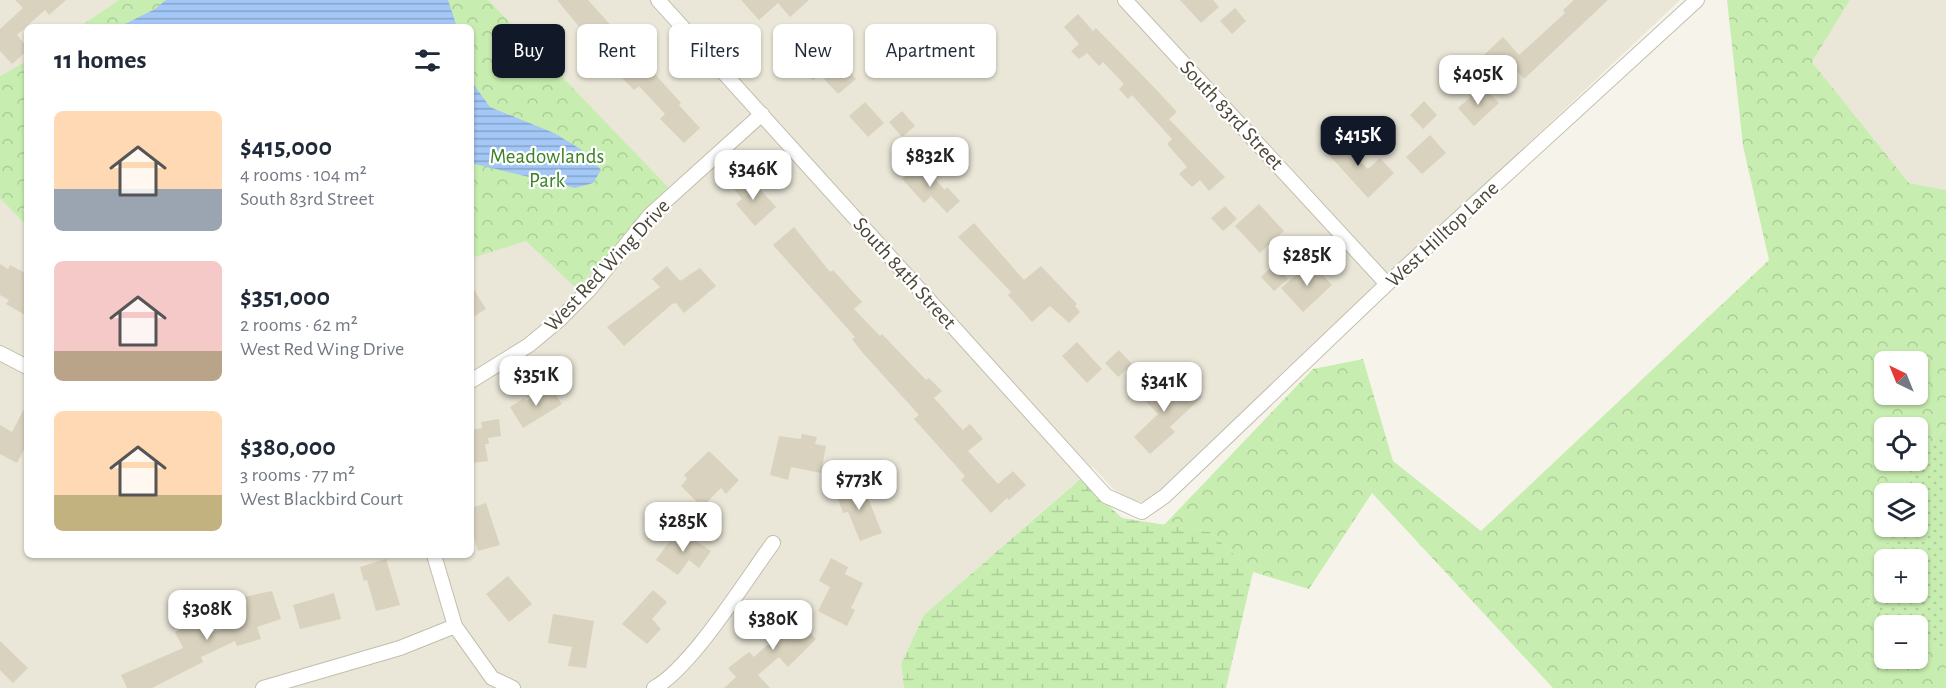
<!DOCTYPE html>
<html lang="en">
<head>
<meta charset="utf-8">
<style>
	body { margin:0; font-family:"Alegreya Sans",sans-serif; background:#f2f2f3; color:#1f2937; height:100vh; display:flex; flex-direction:column; font-size:22px; white-space:nowrap }
	* { box-sizing:border-box; margin:0 }
	p { font-size:20px; color:#747a83 }
	.icon { flex:none; width:33px; height:33px; fill:none; stroke:currentColor; stroke-width:2; stroke-linecap:round; stroke-linejoin:round }
	.map { position:relative; flex:1; overflow:hidden }
	.sheet { position:absolute; left:24px; top:24px; width:450px; height:534px; display:flex; flex-direction:column; background:#fff; border-radius:9px; box-shadow:0 2px 4px #0004 }
	.sheet>* { flex:none }
	.guide { position:absolute; left:492px; top:24px; width:570px; height:54px; display:flex; gap:12px }
	.needle { width:39px; rotate:317deg }
	.buttons { position:absolute; left:1874px; top:351px; display:grid; gap:12px }
	.buttons a { display:grid; place-items:center; width:54px; height:54px; border-radius:9px; background:#fff; box-shadow:0 2px 4px #0004; font-size:30px }
	.price { position:absolute; translate:-50% -51px; padding:0 14px; border-radius:12px; background:#fff; color:#222; font-size:20px; line-height:39px; filter:drop-shadow(0 2px 3px #0008) }
	.price::after { content:''; position:absolute; left:50%; top:36px; width:18px; height:14px; margin-left:-9px; background:inherit; clip-path:polygon(0 0,100% 0,50% 100%) }
	.price.current { background:#111827; color:#fff }
	ul { padding:0; list-style:none }
	li { display:flex; align-items:center; gap:18px; height:150px; padding:0 30px }
	li span { display:grid; place-items:center; flex:none; width:168px; height:120px; border-radius:9px; color:#555 }
	li>.icon { margin-inline-start:auto }
	span .icon { width:72px; height:72px; fill:#fffc; stroke-width:1 }
	li b { font-size:26px }
	h2 { display:flex; justify-content:space-between; align-items:center; height:72px; padding:0 30px; font-size:26px }
	.tag { padding:0 21px; border-radius:9px; background:#fff; box-shadow:0 2px 4px #0004; font-size:21px; line-height:54px }
	.tag.current { background:#111827; color:#fff }
	.map>svg:first-child { display:block }
</style>
</head>
<body>
<div class="map">
<svg width="1946" height="688" viewBox="0 0 1946 688">
	<defs>
		<pattern id="grass-dots" width="8" height="8" patternUnits="userSpaceOnUse" patternTransform="scale(1.5)"><rect width="8" height="8" fill="#c8edb0"/><path d="M2 2h.1M6 6h.1" fill="none" stroke="#adcd98" stroke-width="1.8" stroke-linecap="round"/></pattern>
		<pattern id="forest-crowns" width="20" height="18" patternUnits="userSpaceOnUse" patternTransform="scale(1.5)"><rect width="20" height="18" fill="#c8edb0"/><path d="M2 6a3 3 0 1 1 6 0M12 15a3 3 0 1 1 6 0" fill="none" stroke="#adcd98"/></pattern>
		<pattern id="wetland-marsh" width="20" height="14" patternUnits="userSpaceOnUse" patternTransform="scale(1.5)"><rect width="20" height="14" fill="#c8edb0"/><path d="M1 5h8M5 5V1M11 12h8M15 12V8" fill="none" stroke="#adcd98"/></pattern>
		<pattern id="water-rules" width="6" height="5" patternUnits="userSpaceOnUse" patternTransform="scale(1.5)"><rect width="6" height="5" fill="#a3c7f6"/><path d="M0 2.5h6" fill="none" stroke="#87a3c8"/></pattern>
	</defs>
	<rect width="100%" height="100%" fill="#f6f4ea"/>
	<path fill="#eae7d8" fill-rule="evenodd" d="M0,0H1680L1162,491L1144,502L1132,501L1115,491L1093,467L924,615L901,664L904,688H0ZM27,27H471V555H27Z
		M1850,0H1946V190L1909,183L1812,62Z"/>
	<path fill="url(#grass-dots)" fill-rule="evenodd" d="M1946,426V650L1917,634V626L1902,625L1868,607L1892,527L1917,526V494L1901,493L1907,473ZM1884,560H1917V592H1884Z"/>
	<path fill="url(#forest-crowns)" fill-rule="evenodd" d="M119,0H488L668,187L640,216L577,289L526,241L471,258V27H79Z
		M1727,0H1850L1812,62L1909,183L1946,190V426L1907,473L1901,493L1884,494V526L1892,527L1868,606L1902,625L1884,626V658H1917V634L1946,650V688H1553L1372,493L1309,589L1253,572L1210,532L1164,525L1313,369L1363,359L1393,461L1481,531L1769,260L1743,146ZM1884,362H1917V394H1884ZM1884,428H1917V460H1884Z
		M27,61V226L0,198V76Z"/>
	<path fill="url(#wetland-marsh)" d="M1080,479L1122,518L1210,532L1253,572L1226,688H904L901,664L924,615Z"/>
	<path fill="url(#water-rules)" d="M166,0H448L457,27H119L155,9Z
		M471,81L490,107L554,133L582,150L601,170L593,183L575,188L471,163Z"/>
	<path fill="#d9d2be" d="M15,0H66L49,15L45,10L17,35L27,47V51L12,64L0,51V29L23,8Z
		M557,0H588L681,103L679,105L700,128L684,143L660,119L665,114L639,86L634,90L618,74Z
		M741,0H809L790,17L778,3L759,20Z
		M1180,0H1213L1219,7L1201,23Z
		M1574,0H1608L1524,79L1506,59L1481,82L1469,69L1503,37L1519,55L1565,13L1563,10Z
		M1235,8L1246,21L1232,34L1220,21Z
		M1078,14L1093,31L1096,28L1149,82L1177,112L1169,119L1225,177L1209,191L1200,180L1192,187L1179,174L1187,167L1167,144L1172,139L1132,95L1128,99L1119,89L1124,84L1103,62L1099,66L1087,53L1079,59L1071,51L1079,44L1064,27Z
		M805,40L829,67L813,80L790,53Z
		M842,64L856,79L838,94L824,79Z
		M1483,86L1499,103L1474,126L1458,108Z
		M1424,101L1437,115L1423,129L1410,115Z
		M865,102L884,123L868,137L849,116Z
		M902,111L915,126L902,137L889,122Z
		M1331,134L1368,169L1380,158L1394,173L1368,198L1320,145Z
		M1430,135L1446,153L1422,174L1406,157Z
		M920,163L945,190L947,187L960,201L947,213L931,196L924,203L902,179Z
		M748,176L776,207L755,226L736,204L742,199L734,189Z
		M1259,204L1284,231L1260,253L1235,226Z
		M1225,206L1237,219L1223,231L1211,218Z
		M974,223L1024,280L1041,266L1077,304L1075,306L1080,312L1069,323L1050,306L1032,322L1008,295L1011,292L958,237Z
		M794,227L830,272L833,270L862,302L854,309L880,336L882,334L926,380L929,378L942,391L934,398L960,427L963,430L970,424L983,439L968,451L998,484L1013,471L1026,485L1009,500L1007,498L991,513L961,480L965,476L914,419L919,415L862,352L852,339L855,337L773,245Z
		M1311,262L1332,285L1303,312L1281,288Z
		M0,264L8,269L10,265L27,274V316L6,304L9,300L0,295Z
		M1274,265L1288,279L1274,291L1261,277Z
		M667,266L680,281L700,268L716,286L684,313L676,303L672,304L624,346L607,327L660,287L652,279Z
		M471,285L486,309L471,318Z
		M1077,342L1102,369L1087,383L1062,356Z
		M1119,350L1132,364L1118,377L1105,363Z
		M1157,379L1173,397L1188,382L1202,397L1170,427L1175,432L1150,454L1134,437L1158,414L1138,393Z
		M550,386L562,404L523,428L510,407L524,398L526,401Z
		M27,403V444L17,463L0,454V425L12,432Z
		M499,419L501,436L488,438L489,444H485L488,461L471,463V430L482,428L481,422Z
		M802,434L817,437L815,444L826,446L821,473L791,467L788,480L770,475L779,436L801,439Z
		M709,451L739,480L726,494L721,488L702,507L681,486L687,479L684,475Z
		M853,484L855,491L864,488L882,533L860,541L848,512L843,513L835,490Z
		M486,503L500,545L478,551L471,527V508Z
		M682,531L711,551L699,568L689,560L678,575L656,560L674,535L678,538Z
		M831,558L848,567L845,574L863,583L851,608L855,610L847,626L818,611L830,587L819,581Z
		M386,559L400,605L376,611L367,580L364,581L360,567Z
		M508,576L532,604L509,622L486,594Z
		M653,590L667,602L652,619L661,629L647,644L622,624Z
		M272,591L281,619L257,627L261,639L237,646L235,641L201,657L203,662L152,688H127L121,675L183,648L175,632L206,617L213,632L237,625L230,604L240,601L239,598Z
		M334,593L341,619L300,629L293,605Z
		M786,605L816,639L788,667L779,657L758,675L770,688H724L736,677L728,668L749,652L754,657L774,639L770,635L780,626L773,617Z
		M553,614L594,621L586,668L568,666L572,647L548,643Z
		M0,641L28,668L13,683L0,670Z"/>
	<g fill="none" stroke-linecap="round" stroke-linejoin="round">
		<defs>
			<path id="minor" d="M658,0L1106,496L1142,512L1165,496L1387,284L1697,0
				M1125,0L1387,284
				M0,353L27,367
				M471,381L529,345L559,320L589,290L650,215L762,114
				M434,555L455,626L492,678L513,688
				M263,688L400,648L455,626
				M654,688C692,667 745,581 773,543"/>
		</defs>
		<use href="#minor" stroke="#c2beac" stroke-width="16"/>
		<use href="#minor" stroke="#fff" stroke-width="14"/>
	</g>
	<g text-anchor="middle" stroke-width="4.5" stroke-linejoin="round" paint-order="stroke">
		<g font-size="21" fill="#4b4637" stroke="#fff">
			<text transform="translate(1232 115) rotate(47)" y="7">South 83rd Street</text>
			<text transform="translate(1442 234) rotate(-43)" y="7">West Hilltop Lane</text>
			<text transform="translate(607 265) rotate(-47)" y="7">West Red Wing Drive</text>
			<text transform="translate(905 273) rotate(48)" y="7">South 84th Street</text>
		</g>
		<g font-size="21" fill="#3a8225" stroke="#fff">
			<text x="547" y="163">Meadowlands<tspan x="547" dy="24">Park</tspan></text>
		</g>
	</g>
</svg>
<div class="buttons">
<a><svg class="needle" viewBox="-14 -14 28 28"><path d="M0-13l5 13h-10z" fill="#e53935"/><path d="M0 13l5-13h-10z" fill="#747a83"/></svg></a>
<a><svg class="icon" aria-label="locate" viewBox="0 0 24 24"><circle cx="12" cy="12" r="6"/><path d="M12 2v4M12 18v4M2 12h4M18 12h4"/></svg></a>
<a><svg class="icon" aria-label="layers" viewBox="0 0 24 24"><path d="M12 4l9 5-9 5-9-5zM3 14l9 5 9-5"/></svg></a>
<a>+</a>
<a>−</a>
</div>
<b class="price" style="left:1478px;top:106px">$405K</b>
<b class="price current" style="left:1358px;top:167px">$415K</b>
<b class="price" style="left:930px;top:188px">$832K</b>
<b class="price" style="left:753px;top:201px">$346K</b>
<b class="price" style="left:1307px;top:287px">$285K</b>
<b class="price" style="left:536px;top:407px">$351K</b>
<b class="price" style="left:1164px;top:413px">$341K</b>
<b class="price" style="left:859px;top:511px">$773K</b>
<b class="price" style="left:683px;top:553px">$285K</b>
<b class="price" style="left:207px;top:641px">$308K</b>
<b class="price" style="left:773px;top:651px">$380K</b>
<div class="guide">
<a class="tag current">Buy</a>
<a class="tag">Rent</a>
<a class="tag">Filters</a>
<a class="tag">New</a>
<a class="tag">Apartment</a>
</div>
<section class="sheet">
<h2>11 homes<svg class="icon" aria-label="filters" viewBox="0 0 24 24"><path d="M4 7h16M4 17h16"/><circle cx="9" cy="7" r="2"/><circle cx="15" cy="17" r="2"/></svg></h2>
<ul>
<li><span style="background:linear-gradient(#ffd9b3 65%,#9aa5b1 0)"><svg class="icon" aria-label="home" viewBox="0 0 24 24"><path d="M3 11l9-7 9 7M6 9v11h12V9"/></svg></span><div><b>$415,000</b><p>4 rooms · 104 m²</p><p>South 83rd Street</p></div></li>
<li><span style="background:linear-gradient(#f6c9c9 75%,#b9a48a 0)"><svg class="icon" aria-label="home" viewBox="0 0 24 24"><path d="M3 11l9-7 9 7M6 9v11h12V9"/></svg></span><div><b>$351,000</b><p>2 rooms · 62 m²</p><p>West Red Wing Drive</p></div></li>
<li><span style="background:linear-gradient(#ffd9b3 70%,#c2b280 0)"><svg class="icon" aria-label="home" viewBox="0 0 24 24"><path d="M3 11l9-7 9 7M6 9v11h12V9"/></svg></span><div><b>$380,000</b><p>3 rooms · 77 m²</p><p>West Blackbird Court</p></div></li>
</ul>
</section>
</div>
</body>
</html>
